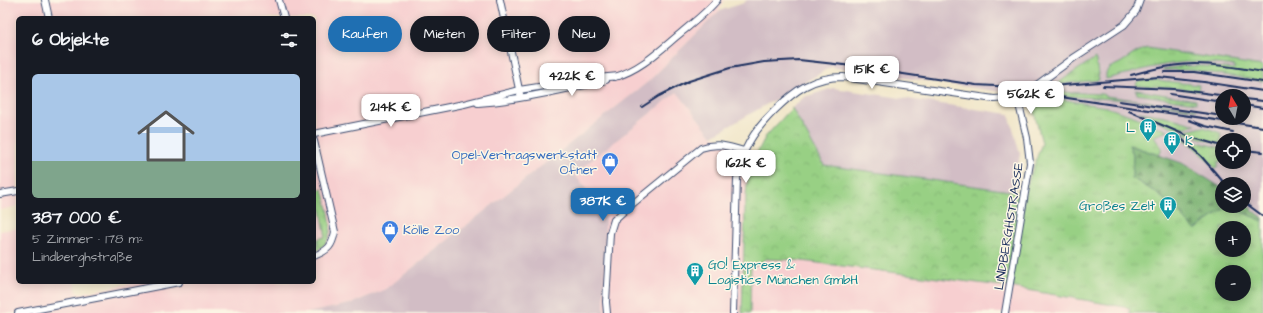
<!DOCTYPE html>
<html lang="de">
<head>
<meta charset="utf-8">
<style>
	body { margin:0; font-family:"Architects Daughter",sans-serif; background:#242831; color:#f1f3f6; height:100vh; display:flex; flex-direction:column; font-size:15px; white-space:nowrap }
	* { box-sizing:border-box; margin:0 }
	p { font-size:13px; color:#9ea1a6 }
	.icon { flex:none; width:22px; height:22px; fill:none; stroke:currentColor; stroke-width:2; stroke-linecap:round; stroke-linejoin:round }
	.map { position:relative; flex:1; overflow:hidden }
	.panel { position:absolute; left:16px; top:16px; width:300px; height:268px; display:flex; flex-direction:column; background:#171b24; border-radius:6px; box-shadow:0 2px 10px #0003 }
	.panel>* { flex:none }
	.hud { position:absolute; left:328px; top:16px; width:380px; height:36px; display:flex; gap:8px }
	.needle { width:26px; rotate:350deg }
	.tools { position:absolute; left:1215px; top:89px; display:grid; gap:8px }
	.tools a { display:grid; place-items:center; width:36px; height:36px; border-radius:50%; background:#171b24; box-shadow:0 2px 10px #0003; font-size:20px }
	.price { position:absolute; translate:-50% -34px; padding:0 9px; border-radius:8px; background:#fff; color:#222; font-size:13px; line-height:26px; filter:drop-shadow(0 1px 2px #0008) }
	.price::after { content:''; position:absolute; left:50%; top:24px; width:12px; height:9px; margin-left:-6px; background:inherit; clip-path:polygon(0 0,100% 0,50% 100%) }
	.price.selected { background:#1f6fb2; color:#fff }
	ul { padding:0; list-style:none }
	li { display:grid; align-content:center; gap:8px; height:212px; padding:0 16px }
	li span { display:grid; place-items:center; height:124px; border-radius:6px; color:#555 }
	li>.icon { margin-inline-start:auto }
	span .icon { width:72px; height:72px; fill:#fffc; stroke-width:1 }
	li b { font-size:17px }
	h2 { display:flex; justify-content:space-between; align-items:center; height:48px; padding:0 16px; font-size:17px }
	.pill { padding:0 14px; border-radius:18px; background:#171b24; box-shadow:0 2px 10px #0003; font-size:14px; line-height:36px }
	.pill.selected { background:#1f6fb2; color:#fff }
	.map>svg:first-child { display:block }
</style>
</head>
<body>
<div class="map">
<svg width="1263" height="313" viewBox="0 0 1263 313">
	<defs>
		<pattern id="grass-tufts" width="24" height="20" patternUnits="userSpaceOnUse"><rect width="24" height="20" fill="#98d084"/><path d="M3 7l-1-3M5 7V3M7 7l1-3M15 17l-1-3M17 17v-4M19 17l1-3" fill="none" stroke="#82b374"/></pattern>
		<pattern id="forest-firs" width="22" height="20" patternUnits="userSpaceOnUse"><rect width="22" height="20" fill="#7ab272"/><path d="M5 1l3.5 6h-7zM16 11l3.5 6h-7z" fill="#639161"/></pattern>
		<pattern id="park-crowns" width="20" height="18" patternUnits="userSpaceOnUse"><rect width="20" height="18" fill="#98d084"/><path d="M2 6a3 3 0 1 1 6 0M12 15a3 3 0 1 1 6 0" fill="none" stroke="#82b374"/></pattern>
	</defs>
	<rect width="100%" height="100%" fill="#fcf5e5"/>
	<filter id="ink" filterUnits="userSpaceOnUse"><feTurbulence type="fractalNoise" baseFrequency=".025" numOctaves="2"/><feDisplacementMap in="SourceGraphic" scale="8" xChannelSelector="R" yChannelSelector="G"/><feConvolveMatrix kernelMatrix="1 2 1 2 8 2 1 2 1" color-interpolation-filters="sRGB"/></filter>
	<filter id="wash" filterUnits="userSpaceOnUse"><feTurbulence type="fractalNoise" baseFrequency=".012" numOctaves="4" result="noise"/><feDisplacementMap in="SourceGraphic" scale="16" xChannelSelector="R" yChannelSelector="G"/><feGaussianBlur stdDeviation="0.9" result="paint"/><feColorMatrix in="noise" values="0 0 0 0 0 0 0 0 0 0 0 0 0 0 0 0 0 1.4 0 .05"/><feComposite in="paint" operator="in"/></filter>
	<g filter="url(#wash)">
		<rect width="100%" height="100%" fill="#f0e5c7"/>
		<path fill="#f7cfd0" d="M0,0H724L719,11L649,81L386,289L350,304L307,313H0V231L18,228V282H75L77,294L138,282H314V18H18V206L0,210Z
			M677,92L712,136L757,153L747,183L745,208L742,313H604L605,212L574,174Z
			M766,259L794,260L1010,287L1130,308L1129,313H750L751,268Z"/>
		<path fill="#d2bdc5" fill-rule="evenodd" d="M747,0H1263V220L1244,206V184H1222V196L1133,154L1034,112L1037,101L1008,93L831,67L712,136L677,92L574,174L605,212L604,313H307L350,304L386,289L649,81L719,11L744,3ZM1222,96H1244V118H1222ZM1222,140H1244V162H1222Z
			M833,88L1009,114L1020,154L1014,192L824,165L792,108L804,97Z"/>
		<path fill="url(#grass-tufts)" stroke="#5a8071" fill-rule="evenodd" d="M1147,48L1263,66V81L1192,70H1163L1162,69L1182,66H1203L1235,69V66C1223,65 1210,63 1198,62C1167,61 1136,72 1106,79V73L1109,68L1120,63L1137,52Z
			M1095,58L1096,61L1099,80L1060,84L1058,83Z
			M1157,80L1199,85L1198,91L1166,87L1136,86L1137,82L1139,81Z
			M1136,90L1196,100V103L1137,94Z
			M1061,92L1102,94L1106,96L1195,108L1198,110L1133,100L1060,96Z
			M1043,96L1106,107L1136,117L1168,131L1154,136L1162,148L1159,155L1129,145L1133,154L1132,178L1155,192L1175,208L1195,230L1228,206L1263,221V313H1129L1130,308L1010,287L1027,185L1042,143L1034,112L1037,101ZM1222,228H1244V250H1222ZM1222,272H1244V294H1222Z
			M1139,112L1165,116L1196,125L1177,129Z
			M1203,127L1221,133L1220,144L1190,135L1182,132Z
			M1183,136L1201,143L1222,148V161L1218,162V167L1215,168L1203,155L1182,137Z
			M323,189C328,211 341,240 314,252V245L318,244L317,239L324,237L325,232L317,190Z"/>
		<path fill="url(#forest-firs)" stroke="#4a7068" d="M1129,145L1182,163L1222,188V206H1228L1195,230L1175,208L1155,192L1132,178L1133,154Z
			M1244,203L1263,218V221L1228,206H1244Z"/>
		<path fill="url(#park-crowns)" stroke="#5a8071" d="M792,108L824,165L1024,193L1010,287L794,260L766,259L751,268L750,313H742L745,208L747,183L757,153L766,136Z"/>
	</g>
	<g filter="url(#ink)">
		<g fill="none" stroke-linecap="round" stroke-linejoin="round">
			<defs>
				<path id="minor" d="M45,0L49,18
					M279,0L284,18
					M500,0L520,94
					M615,77C642,69 661,49 682,32C694,22 707,12 717,0
					M478,103C506,101 533,96 561,90C576,87 592,84 606,80
					M314,134L464,104L519,90L597,78L619,76
					M314,141L335,232C332,246 329,250 314,256
					M0,194L18,191
					M18,313L179,282
					M607,313L606,302L610,233L614,220L625,210L701,148C718,142 728,147 744,151
					M733,313L737,179C741,150 754,131 774,111C795,90 813,77 843,77L994,99L1008,98L1017,96L1034,87L1075,57L1124,25L1136,11L1140,0
					M1005,313L1030,163L1027,138L1017,96"/>
			</defs>
			<use href="#minor" stroke="#3b4a6e" stroke-width="8"/>
			<use href="#minor" stroke="#fff" stroke-width="6"/>
			<path stroke="#1b2f5e" stroke-width="2" d="M1164,72H1194L1263,82
				M1131,75C1152,69 1173,64 1195,64C1218,64 1241,68 1263,72
				M1103,86L1174,89L1227,96
				M1020,91L1263,127
				M1170,94L1222,102
				M1244,99L1263,101
				M1119,101L1216,115
				M1244,105L1263,108
				M642,107L659,96L689,81L730,68L764,62L799,60L844,65L976,85L1015,87L1052,86L1159,77L1204,82L1263,91
				M1129,111L1190,137L1222,146
				M1189,120L1205,126L1233,132
				M1177,135L1201,156L1225,184
				M1244,150L1263,152
				M1244,202L1263,216"/>
		</g>
	</g>
	<defs>
		<symbol id="building-pin" viewBox="-11 -11 22 30"><path d="M0 17L-7.5 6A9.5 9.5 0 1 1 7.5 6Z" fill="#0f9aa8" stroke="#fcf5e5"/><path d="M-4-6H4V6H1V3H-1V6H-4ZM-2.5-4.3h1.7v1.8h-1.7ZM.8-4.3h1.7v1.8H.8ZM-2.5-1h1.7V.8h-1.7ZM.8-1h1.7V.8H.8Z" fill="#fff"/></symbol>
		<symbol id="shop-pin" viewBox="-11 -11 22 30"><path d="M0 17L-7.5 6A9.5 9.5 0 1 1 7.5 6Z" fill="#3f7fe0" stroke="#fcf5e5"/><path d="M-5-2.5h2.3a2.7 3.5 0 0 1 5.4 0H5L5.5 6h-11ZM-1.5-2.5h3a1.5 2.3 0 0 0-3 0Z" fill="#fff"/></symbol>
	</defs>
	<g fill-rule="evenodd">
		<use href="#building-pin" x="1138" y="117" width="20" height="27"/>
		<use href="#building-pin" x="1162" y="130" width="20" height="27"/>
		<use href="#shop-pin" x="600" y="151" width="20" height="27"/>
		<use href="#building-pin" x="1158" y="195" width="20" height="27"/>
		<use href="#shop-pin" x="380" y="219" width="20" height="27"/>
		<use href="#building-pin" x="685" y="261" width="20" height="27"/>
	</g>
	<g text-anchor="middle" stroke-width="3" stroke-linejoin="round" paint-order="stroke">
		<g font-size="13" fill="#0d838f" stroke="#fcf5e5" text-anchor="end">
			<text x="1135" y="132">L</text>
			<text x="1185" y="145" text-anchor="start">K</text>
			<text x="1155" y="210">Großes Zelt</text>
			<text x="708" y="269" text-anchor="start">GO! Express &amp;<tspan x="708" dy="15">Logistics München GmbH</tspan></text>
		</g>
		<g font-size="13" fill="#366cbe" stroke="#fcf5e5" text-anchor="end">
			<text x="597" y="159">Opel-Vertragswerkstatt<tspan x="597" dy="15">Ofner</tspan></text>
			<text x="403" y="234" text-anchor="start">Kölle Zoo</text>
		</g>
		<g font-size="13" fill="#1b2f5e" stroke="#fcf5e5">
			<text transform="translate(1008 226) rotate(-81)" y="5">LINDBERGHSTRASSE</text>
		</g>
	</g>
</svg>
<div class="tools">
<a><svg class="needle" viewBox="-14 -14 28 28"><path d="M0-13l5 13h-10z" fill="#e53935"/><path d="M0 13l5-13h-10z" fill="#9ea1a6"/></svg></a>
<a><svg class="icon" aria-label="locate" viewBox="0 0 24 24"><circle cx="12" cy="12" r="6"/><path d="M12 2v4M12 18v4M2 12h4M18 12h4"/></svg></a>
<a><svg class="icon" aria-label="layers" viewBox="0 0 24 24"><path d="M12 4l9 5-9 5-9-5zM3 14l9 5 9-5"/></svg></a>
<a>+</a>
<a>−</a>
</div>
<b class="price" style="left:872px;top:90px">151K €</b>
<b class="price" style="left:572px;top:97px">422K €</b>
<b class="price" style="left:1031px;top:115px">562K €</b>
<b class="price" style="left:391px;top:128px">214K €</b>
<b class="price" style="left:746px;top:184px">162K €</b>
<b class="price selected" style="left:603px;top:222px">387K €</b>
<div class="hud">
<a class="pill selected">Kaufen</a>
<a class="pill">Mieten</a>
<a class="pill">Filter</a>
<a class="pill">Neu</a>
</div>
<section class="panel">
<h2>6 Objekte<svg class="icon" aria-label="filters" viewBox="0 0 24 24"><path d="M4 7h16M4 17h16"/><circle cx="9" cy="7" r="2"/><circle cx="15" cy="17" r="2"/></svg></h2>
<ul>
<li><span style="background:linear-gradient(#a9c7e8 70%,#7fa58c 0)"><svg class="icon" aria-label="home" viewBox="0 0 24 24"><path d="M3 11l9-7 9 7M6 9v11h12V9"/></svg></span><div><b>387 000 €</b><p>5 Zimmer · 178 m²</p><p>Lindberghstraße</p></div></li>
</ul>
</section>
</div>
</body>
</html>
